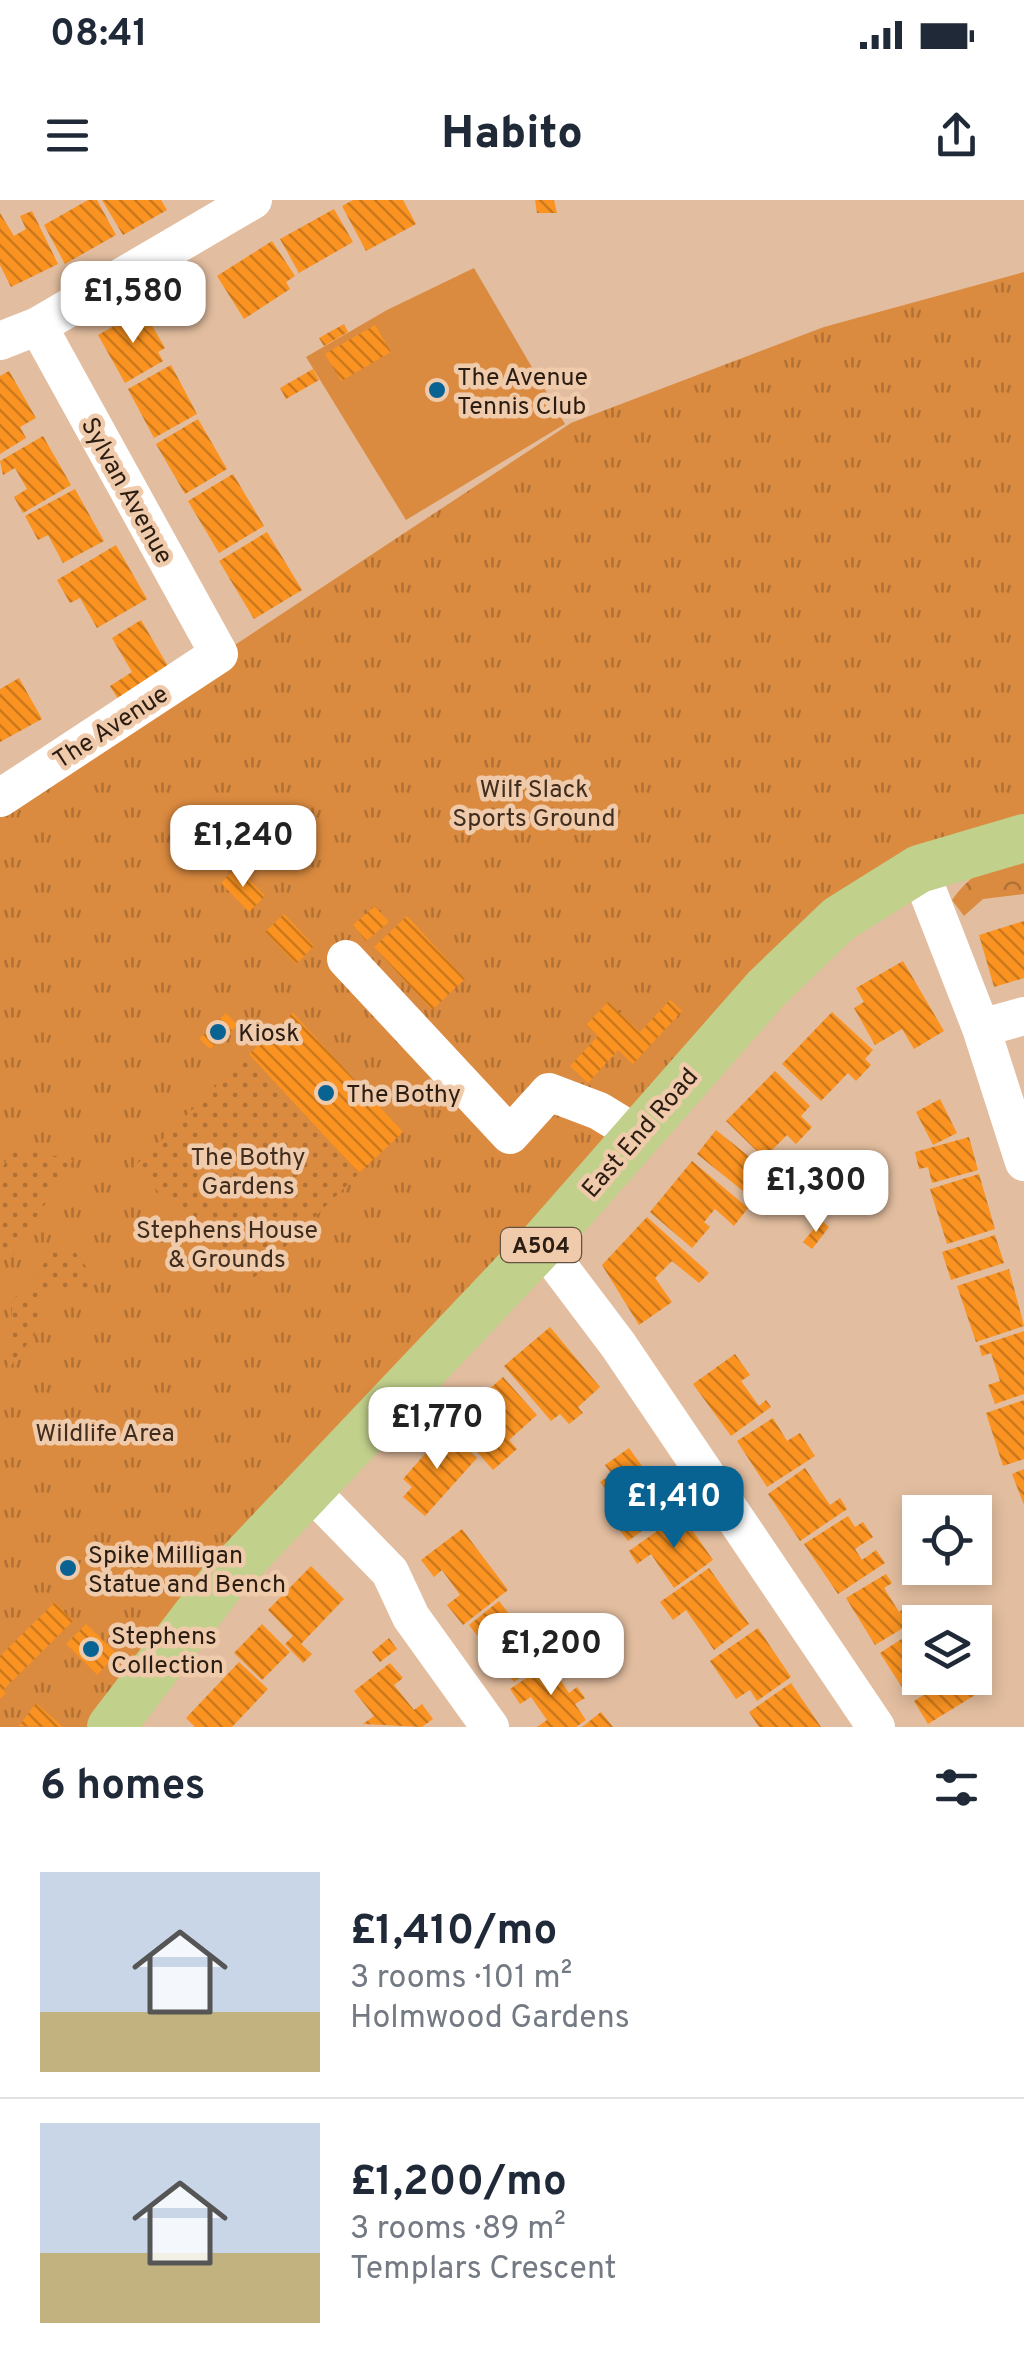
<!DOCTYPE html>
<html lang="en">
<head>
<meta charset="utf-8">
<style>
	body { margin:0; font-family:Overpass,sans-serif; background:#f6f6f7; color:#1f2937; height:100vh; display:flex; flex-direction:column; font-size:38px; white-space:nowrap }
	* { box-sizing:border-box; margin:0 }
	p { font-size:32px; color:#747a83 }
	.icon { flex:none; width:55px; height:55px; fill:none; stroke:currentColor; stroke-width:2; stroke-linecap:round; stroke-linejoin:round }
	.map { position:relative; height:1527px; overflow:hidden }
	.drawer { display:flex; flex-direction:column; background:#fff; flex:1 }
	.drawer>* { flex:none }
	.tools { position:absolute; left:902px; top:1295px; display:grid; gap:20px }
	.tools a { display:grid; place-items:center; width:90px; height:90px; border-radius:0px; background:#fff; box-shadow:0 5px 15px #0003; font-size:50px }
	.price { position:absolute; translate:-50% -85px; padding:0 22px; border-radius:20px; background:#fff; color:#222; font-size:32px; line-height:65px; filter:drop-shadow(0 2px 5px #0008) }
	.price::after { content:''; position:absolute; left:50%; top:60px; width:30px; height:22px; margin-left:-15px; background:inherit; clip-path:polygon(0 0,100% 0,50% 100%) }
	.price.current { background:#086393; color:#fff }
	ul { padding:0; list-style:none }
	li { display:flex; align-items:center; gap:30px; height:250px; padding:0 40px }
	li+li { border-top:2px solid #e0e1e3 }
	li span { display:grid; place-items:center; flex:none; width:280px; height:200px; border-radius:0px; color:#555 }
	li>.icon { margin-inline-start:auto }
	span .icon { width:120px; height:120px; fill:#fffc; stroke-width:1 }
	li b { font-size:42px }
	h2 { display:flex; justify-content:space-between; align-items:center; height:120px; padding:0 40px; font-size:42px }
	.status { display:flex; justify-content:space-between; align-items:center; height:70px; padding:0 50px; background:#fff; direction:ltr }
	.status svg { height:28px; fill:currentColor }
	header { display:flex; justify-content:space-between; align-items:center; height:130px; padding:0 40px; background:#fff; font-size:45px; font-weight:800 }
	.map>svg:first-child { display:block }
</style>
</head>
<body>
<div class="status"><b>08:41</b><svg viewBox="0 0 49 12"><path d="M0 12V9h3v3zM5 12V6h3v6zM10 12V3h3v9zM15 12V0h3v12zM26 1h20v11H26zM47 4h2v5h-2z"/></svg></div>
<header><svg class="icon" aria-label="menu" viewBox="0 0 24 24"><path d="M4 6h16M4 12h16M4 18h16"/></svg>Habito<svg class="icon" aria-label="share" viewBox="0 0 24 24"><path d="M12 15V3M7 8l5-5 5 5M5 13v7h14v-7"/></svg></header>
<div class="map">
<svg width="1024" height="1527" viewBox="0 0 1024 1527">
	<defs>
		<pattern id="forest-crowns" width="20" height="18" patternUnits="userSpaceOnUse" patternTransform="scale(2.5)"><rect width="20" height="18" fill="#db8b40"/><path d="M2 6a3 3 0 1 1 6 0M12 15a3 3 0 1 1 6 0" fill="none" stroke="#b27134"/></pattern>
		<pattern id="park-tufts" width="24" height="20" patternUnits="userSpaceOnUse" patternTransform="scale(2.5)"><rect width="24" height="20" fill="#db8b40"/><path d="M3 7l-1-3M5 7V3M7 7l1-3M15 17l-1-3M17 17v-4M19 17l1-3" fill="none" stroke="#b27134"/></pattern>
		<pattern id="garden-dots" width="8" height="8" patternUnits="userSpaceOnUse" patternTransform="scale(2.5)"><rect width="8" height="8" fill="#db8b40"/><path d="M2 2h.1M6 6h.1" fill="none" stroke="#b27134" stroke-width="1.8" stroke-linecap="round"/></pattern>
		<pattern id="building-back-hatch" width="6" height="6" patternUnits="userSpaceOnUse" patternTransform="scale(2.5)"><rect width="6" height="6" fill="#fa9321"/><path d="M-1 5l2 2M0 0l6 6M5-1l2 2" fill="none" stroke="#cb771b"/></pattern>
	</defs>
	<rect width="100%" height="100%" fill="#e2bd9f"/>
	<path fill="#db8b40" d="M474,68L565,224L406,320L306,157L387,110Z"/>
	<path fill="url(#forest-crowns)" d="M1024,652V694L983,699L964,716L952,700C970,674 994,661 1024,652Z"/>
	<path fill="url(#park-tufts)" d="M1024,72V636L839,718L111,1527H0V600L571,223L824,127Z"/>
	<path fill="url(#garden-dots)" d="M249,854L359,973L248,1084L134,967Z
		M13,946L73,960L11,1058L0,1046V973Z
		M50,1052L76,1053L93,1076L91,1089L64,1095L52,1091L41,1106L37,1131L7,1171L13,1098L30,1089Z"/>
	<path fill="url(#building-back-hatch)" d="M88,0H97L116,35L65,64L44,25Z
		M102,0H161L167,10L123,35Z
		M353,0H403L416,24L366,51L342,6Z
		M535,0H554L557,13H537Z
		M334,9L353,42L299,73L280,39Z
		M32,11L58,64L11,87L0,65V13L14,36L26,29L20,16Z
		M272,41L295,76L286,82L290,89L244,119L217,76Z
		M143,110L165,148L158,152L163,161L125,183L98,135Z
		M344,124L348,132L324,146L319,138Z
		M375,125L391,152L341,181L325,154Z
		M171,165L197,214L154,238L128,189Z
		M313,169L319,180L286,199L280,188Z
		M9,171L36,218L20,227L26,238L0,254V176Z
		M198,219L227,269L185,294L156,244Z
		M43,236L71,285L23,313L14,297L27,289L15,268L3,275L0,261Z
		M233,274L264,326L219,353L188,301Z
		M75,289L104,341L63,363L48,335L38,340L25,316Z
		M267,332L302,390L254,419L219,361Z
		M116,345L147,399L97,428L80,398L70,403L57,380Z
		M141,420L172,473L121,504L110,486L132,472L112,438Z
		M19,478L42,519L0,542V489Z
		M237,667L265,696L249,712L221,683Z
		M375,706L389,722L366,741L353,725Z
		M284,714L314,746L296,764L265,732Z
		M407,716L465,779L432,810L374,747Z
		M1024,721V778L994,787L979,735Z
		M903,761L944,831L914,849L902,829L875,845L854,808L864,802L856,788Z
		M670,800L682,811L633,864L618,850L588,883L570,866L598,836L586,825L608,802L640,832Z
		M832,812L873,850L865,859L871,865L856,881L848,873L821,901L782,864Z
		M226,813L238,825L210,849L199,839Z
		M293,813L403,932L359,973L249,854Z
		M775,871L810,906L801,916L812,927L796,944L787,935L764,958L726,921Z
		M940,899L957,933L933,945L916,912Z
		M716,930L766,970L755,984L761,990L753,999L697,954Z
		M969,937L978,970L932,983L928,967L919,969L915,952Z
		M856,959L876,978L864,992L843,973Z
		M692,961L748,1008L734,1026L715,1009L704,1022L710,1027L692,1048L650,1012Z
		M979,974L995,1029L947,1044L930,989Z
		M647,1017L709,1073L699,1083L672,1061L655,1078L672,1102L639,1125L602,1065Z
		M821,1020L829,1027L812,1049L803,1042Z
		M995,1035L1004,1063L951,1080L942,1052Z
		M1009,1069L1024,1126L976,1142L957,1086Z
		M550,1127L600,1187L578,1207L583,1213L569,1224L560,1214L551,1221L504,1166Z
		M1024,1131V1194L995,1204L988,1185L1000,1181L991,1153L982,1156L979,1146Z
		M735,1154L750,1175L741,1181L759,1206L766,1200L771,1207L731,1236L693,1184Z
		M503,1177L537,1215L509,1240L517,1249L493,1270L464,1237L476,1226L463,1212Z
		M1024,1200V1259L1003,1266L986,1213Z
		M773,1218L787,1241L800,1233L815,1256L767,1287L737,1241Z
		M446,1230L477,1258L425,1316L403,1297L412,1287L403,1279Z
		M629,1248L673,1309L628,1341L618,1328L628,1321L600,1282L612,1274L605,1265Z
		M805,1268L830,1305L840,1298L847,1309L800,1341L768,1294Z
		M1024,1269V1305L1012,1274Z
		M681,1314L713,1360L674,1388L651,1354L637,1364L629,1351Z
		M848,1316L855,1327L863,1322L873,1337L855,1349L862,1360L876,1350L885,1363L838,1394L804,1344Z
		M462,1329L508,1390L463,1425L447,1405L460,1395L442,1370L434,1377L421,1360Z
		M311,1366L344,1399L301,1444L312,1454L303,1463L285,1444L293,1436L268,1410Z
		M709,1368L749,1424L714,1450L686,1410L673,1420L660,1402Z
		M886,1374L892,1383L884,1388L899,1412L909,1405L918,1419L875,1445L846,1398Z
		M499,1401L544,1458L514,1482L469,1425Z
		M55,1402L73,1421L3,1490L6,1493L0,1499V1456Z
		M86,1424L117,1454L97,1475L66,1444Z
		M262,1424L290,1452L262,1480L234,1453Z
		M920,1427V1478H934L907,1495L880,1453Z
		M758,1428L791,1477L757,1501L750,1490L736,1499L710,1461Z
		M389,1438L397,1449L380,1462L372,1452Z
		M239,1462L268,1489L232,1527H195L186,1518Z
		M390,1463L403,1478L394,1485L414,1510L422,1504L433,1519L422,1527L363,1524L374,1516L354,1491Z
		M549,1463L569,1493L577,1487L585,1498L575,1504L586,1520L576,1527H537L547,1520L531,1497L520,1504L510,1489Z
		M951,1478H964L975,1495L928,1524L914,1501Z
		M791,1483L821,1527H759L749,1512Z
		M36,1503L63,1527L19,1526Z
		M601,1512L613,1527H582Z"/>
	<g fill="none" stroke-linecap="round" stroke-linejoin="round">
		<path stroke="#fff" stroke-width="38" d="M0,141L38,126L253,0
			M0,598L219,454L38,126
			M919,669L981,828L1024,962
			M346,759L510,935L549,892L599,911L635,933
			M981,828L1024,816
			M542,1044L619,1146L876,1527
			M308,1288L390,1372L411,1417L490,1527"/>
		<path stroke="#c1d08b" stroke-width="48" d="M111,1527L222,1382L542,1044L766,789L839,719L919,669L1024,638"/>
	</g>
	<g fill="#086393" stroke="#efcaab" stroke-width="4">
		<circle cx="437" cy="190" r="10"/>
		<circle cx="218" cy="832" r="10"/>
		<circle cx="326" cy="893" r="10"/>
		<circle cx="68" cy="1368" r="10"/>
		<circle cx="91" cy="1449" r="10"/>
	</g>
	<g text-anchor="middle" stroke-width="9" stroke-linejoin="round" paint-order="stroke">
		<rect fill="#efcaab" stroke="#665140" stroke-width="2.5" x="501" y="1028" width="80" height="34" rx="8"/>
		<g font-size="22" font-weight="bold" fill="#2b1d12">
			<text x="541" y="1053">A504</text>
		</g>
		<g font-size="25" fill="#2b1d12" stroke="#efcaab" text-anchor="start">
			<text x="457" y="185">The Avenue<tspan x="457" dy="29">Tennis Club</tspan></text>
			<text x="238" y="841">Kiosk</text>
			<text x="346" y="902">The Bothy</text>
			<text x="88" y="1363">Spike Milligan<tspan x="88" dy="29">Statue and Bench</tspan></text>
			<text x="111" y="1444">Stephens<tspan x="111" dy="29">Collection</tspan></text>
		</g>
		<g font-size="25" fill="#2b1d12" stroke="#efcaab">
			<text transform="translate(128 290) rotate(61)" y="9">Sylvan Avenue</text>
			<text transform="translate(110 526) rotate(-33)" y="9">The Avenue</text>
			<text transform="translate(639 932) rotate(-49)" y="9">East End Road</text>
		</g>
		<g font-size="25" fill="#412d1d" stroke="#efcaab">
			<text x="534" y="597">Wilf Slack<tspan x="534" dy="29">Sports Ground</tspan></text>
			<text x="248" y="965">The Bothy<tspan x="248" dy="29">Gardens</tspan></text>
			<text x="227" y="1038">Stephens House<tspan x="227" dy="29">&amp; Grounds</tspan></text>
			<text x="105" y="1241">Wildlife Area</text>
		</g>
	</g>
</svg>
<div class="tools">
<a><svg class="icon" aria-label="locate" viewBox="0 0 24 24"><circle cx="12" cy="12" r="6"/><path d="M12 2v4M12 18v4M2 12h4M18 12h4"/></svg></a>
<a><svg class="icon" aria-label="layers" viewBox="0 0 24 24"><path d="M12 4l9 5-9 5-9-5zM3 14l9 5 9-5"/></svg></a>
</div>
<b class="price" style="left:133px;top:146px">£1,580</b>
<b class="price" style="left:243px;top:690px">£1,240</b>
<b class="price" style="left:816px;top:1035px">£1,300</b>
<b class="price" style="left:437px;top:1272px">£1,770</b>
<b class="price current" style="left:674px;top:1351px">£1,410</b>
<b class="price" style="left:551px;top:1498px">£1,200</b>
</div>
<section class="drawer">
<h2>6 homes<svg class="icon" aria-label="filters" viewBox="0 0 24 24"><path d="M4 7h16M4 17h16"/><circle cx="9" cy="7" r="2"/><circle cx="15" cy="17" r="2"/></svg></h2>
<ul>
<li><span style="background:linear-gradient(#c9d6e8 70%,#c2b280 0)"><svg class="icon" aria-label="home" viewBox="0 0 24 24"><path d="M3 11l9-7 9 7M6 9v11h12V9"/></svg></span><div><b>£1,410/mo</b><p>3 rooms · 101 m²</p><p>Holmwood Gardens</p></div></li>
<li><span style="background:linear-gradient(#c9d6e8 65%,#c2b280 0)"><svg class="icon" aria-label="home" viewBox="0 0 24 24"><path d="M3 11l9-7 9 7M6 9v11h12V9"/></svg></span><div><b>£1,200/mo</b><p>3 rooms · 89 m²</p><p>Templars Crescent</p></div></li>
</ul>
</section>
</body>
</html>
